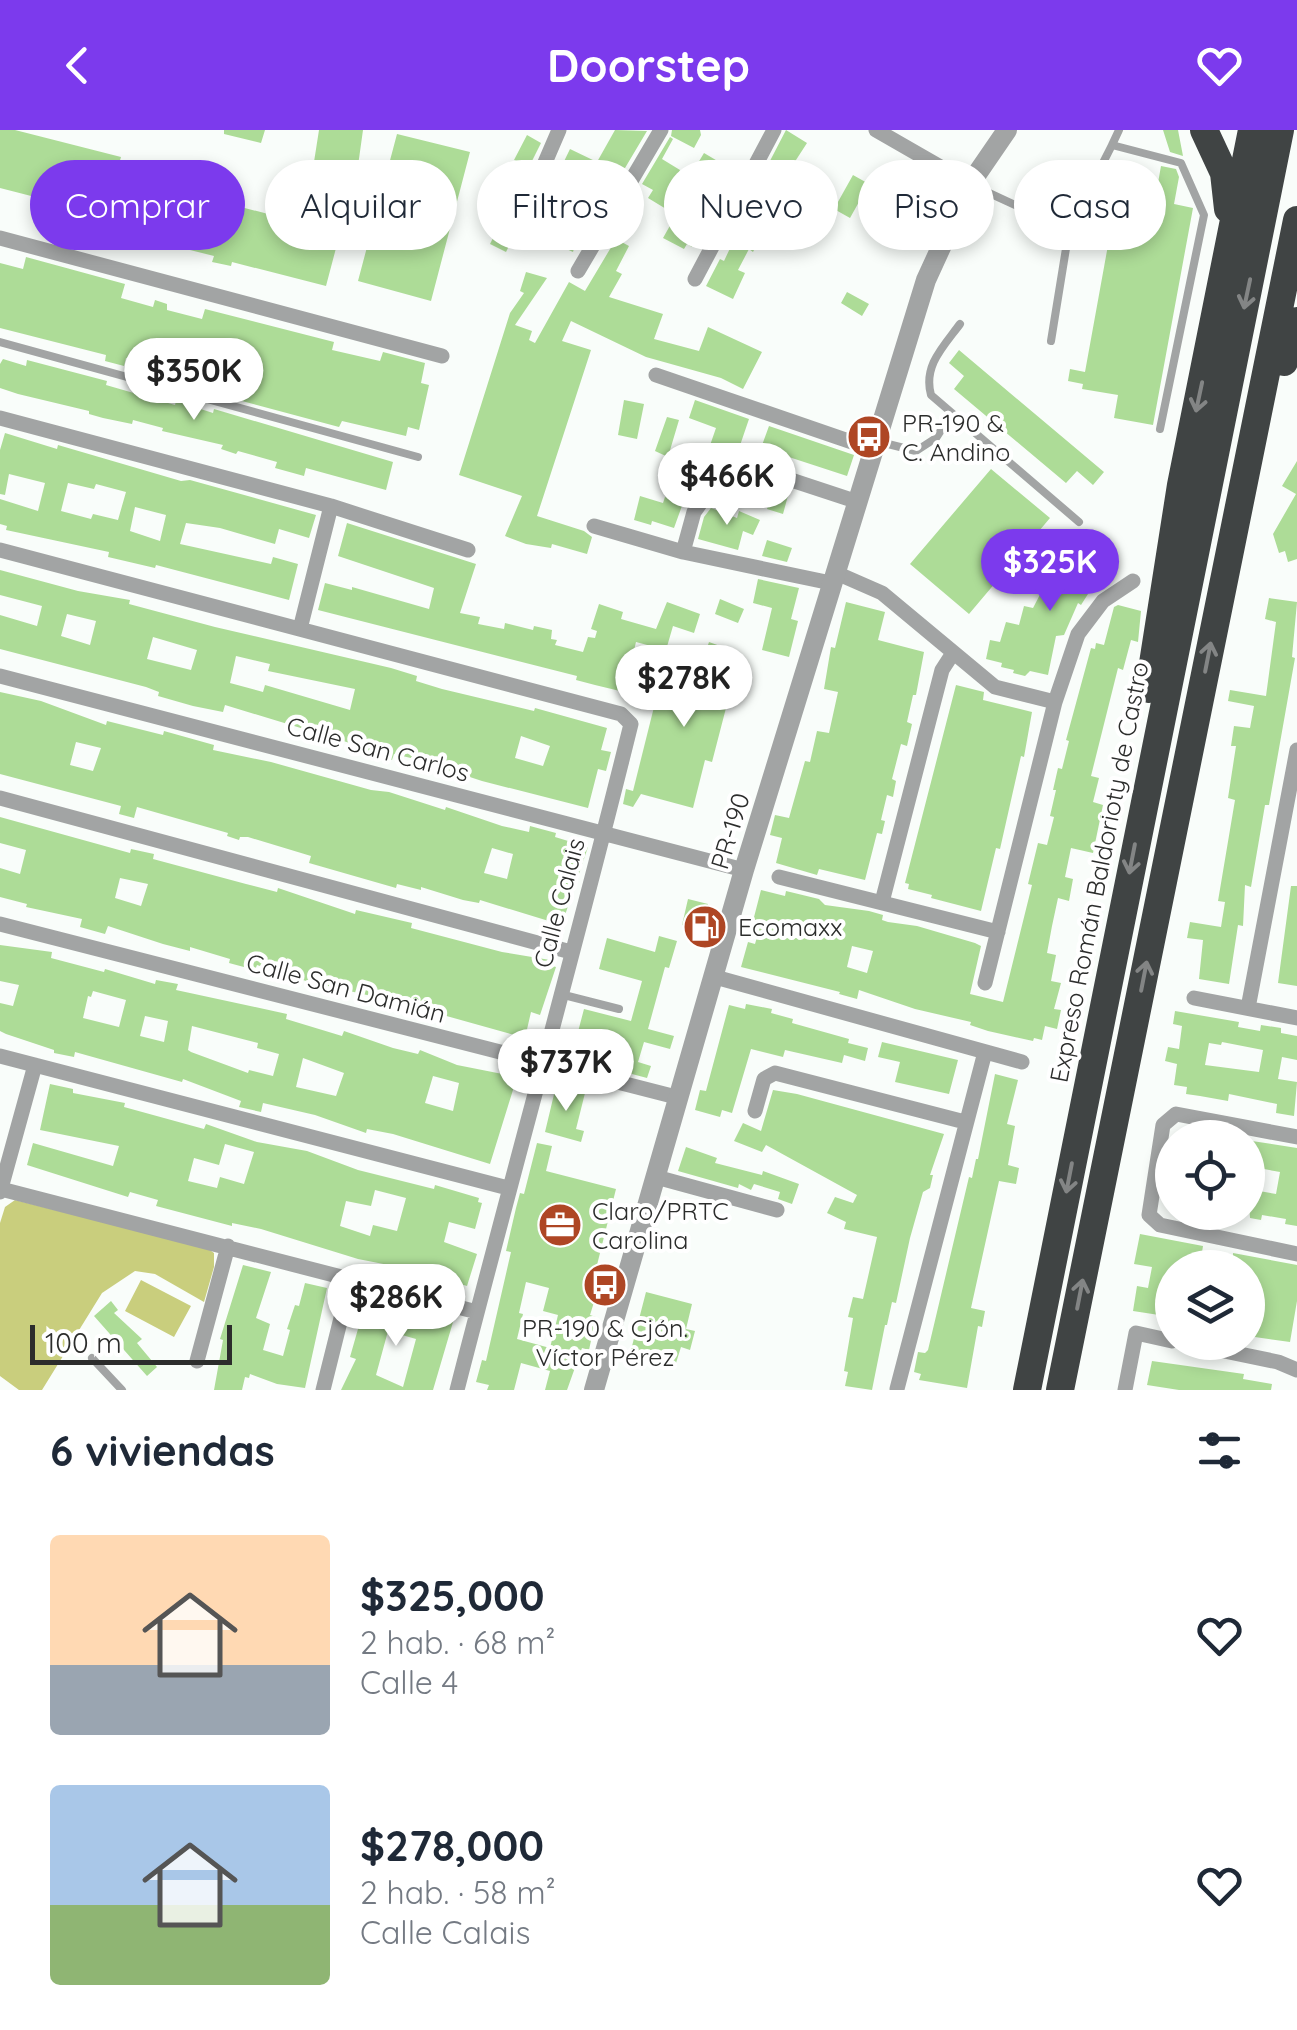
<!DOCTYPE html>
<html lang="es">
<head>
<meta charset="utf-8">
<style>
	body { margin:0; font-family:Quicksand,sans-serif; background:#f6f6f7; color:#1f2937; height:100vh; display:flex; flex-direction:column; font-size:38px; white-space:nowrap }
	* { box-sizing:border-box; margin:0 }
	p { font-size:32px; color:#747a83 }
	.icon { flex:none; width:55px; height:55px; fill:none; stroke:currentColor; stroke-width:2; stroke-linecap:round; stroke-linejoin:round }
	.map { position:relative; height:1260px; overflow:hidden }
	.sheet { display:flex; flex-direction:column; background:#fff; flex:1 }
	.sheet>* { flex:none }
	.banner { position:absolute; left:30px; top:30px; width:1238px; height:90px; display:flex; gap:20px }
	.buttons { position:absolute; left:1155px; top:990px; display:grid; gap:20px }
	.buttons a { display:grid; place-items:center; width:110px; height:110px; border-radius:50%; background:#fff; box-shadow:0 5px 15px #0003; font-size:50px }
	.scale { position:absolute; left:30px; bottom:25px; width:202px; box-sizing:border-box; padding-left:10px; border:5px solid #2c2d2c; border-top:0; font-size:28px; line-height:35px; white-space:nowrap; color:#2c2d2c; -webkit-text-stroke:8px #fff; paint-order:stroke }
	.price { position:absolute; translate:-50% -85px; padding:0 22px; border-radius:35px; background:#fff; color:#222; font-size:32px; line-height:65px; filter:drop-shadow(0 2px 5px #0008) }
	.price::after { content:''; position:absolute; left:50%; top:60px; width:30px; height:22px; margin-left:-15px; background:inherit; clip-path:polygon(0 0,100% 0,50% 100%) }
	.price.active { background:#7c3aed; color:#fff }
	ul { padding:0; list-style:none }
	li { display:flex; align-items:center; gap:30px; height:250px; padding:0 50px }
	li span { display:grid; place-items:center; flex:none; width:280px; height:200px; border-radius:10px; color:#555 }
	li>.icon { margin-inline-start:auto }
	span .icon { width:120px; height:120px; fill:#fffc; stroke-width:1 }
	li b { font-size:42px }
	h2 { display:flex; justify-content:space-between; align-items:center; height:120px; padding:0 50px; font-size:42px }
	.tag { padding:0 35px; border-radius:45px; background:#fff; box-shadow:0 5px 15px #0003; font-size:35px; line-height:90px }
	.tag.active { background:#7c3aed; color:#fff }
	header { display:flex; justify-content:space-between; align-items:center; height:130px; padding:0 50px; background:#7c3aed; color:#fff; font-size:45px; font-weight:700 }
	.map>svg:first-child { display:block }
</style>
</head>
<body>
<header><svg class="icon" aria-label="back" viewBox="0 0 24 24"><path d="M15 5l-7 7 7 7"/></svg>Doorstep<svg class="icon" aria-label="heart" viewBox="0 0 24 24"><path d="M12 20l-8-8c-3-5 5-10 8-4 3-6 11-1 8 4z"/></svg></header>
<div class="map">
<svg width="1297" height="1260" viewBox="0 0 1297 1260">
	<rect width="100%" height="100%" fill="#f9fdfa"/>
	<path fill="#c9ce7d" d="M15,1070L207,1118L214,1123V1137L204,1172L155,1144L135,1141L102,1163L42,1260H19L0,1246V1093L5,1077Z
		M141,1150L191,1176L174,1207L125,1181Z"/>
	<path fill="#addc97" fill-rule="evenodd" d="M0,0H15L121,27L116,44L340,103L326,156L232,132L231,136L212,132L214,126L142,108L139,118L111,111L116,92L93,86L92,90L37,76L39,68L0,58Z
		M224,0H265L261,13L224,4Z
		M319,0H363L357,43L364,45L362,59L311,51Z
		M615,0L647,1L603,75L598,72L577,108L573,122L540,107L533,120L514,109L525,90L535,84L542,67L563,79L575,59L555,50L570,19L597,32Z
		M672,0H700L701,5L694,18L671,6Z
		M786,0L807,13L785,47L787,49L774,71L777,73L753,122L749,119L738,140L745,143L733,169L706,156L720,129L724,131L733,112L729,110Z
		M1163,0H1178L1183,26L1170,22Z
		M397,4L470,22L431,171L358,151Z
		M527,5L541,13L529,37L514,30Z
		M670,7L673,9L662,29L680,40L674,55L707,74L698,90L705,94L692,117L687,114L684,119L663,108L676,85L648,68L653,60L642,54Z
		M704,23L731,39L722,54L695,38Z
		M1161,36L1176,39L1179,47L1174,74L1193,78L1153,295L1114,288L1118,265L1082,259L1083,254L1068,251L1070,239L1085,242L1114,82L1108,81L1111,62L1155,70Z
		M853,45L869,54L850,88L834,79Z
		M499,96L515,104L506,122L490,114Z
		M616,109L629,116L616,141L622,144L609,167L663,184L654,209L699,221L708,197L762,222L743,259L721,248L646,227L571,191L562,211L591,220L537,386L584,401L592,407L587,424L552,414L551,418L526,414L505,406L522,366L459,345L510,183L524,163L520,161L526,142L547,148L515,195L532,201L529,210L535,213L569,152L585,161Z
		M26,127L125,154L121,168L153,177L155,170L167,174V180L202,189L205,179L334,212L332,220L380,231L383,222L425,233L421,253L429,255L419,300L408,297L406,306L342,291L339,297L242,271L245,258L126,228L124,236L105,231L106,225L0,198V133L23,139Z
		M847,162L869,174L862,186L841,173Z
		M959,220L1104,342L1093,355L1077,341L1066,353L954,259L964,246L949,233Z
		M3,229L26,236L27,230L107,251L106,255L175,275L176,271L213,283L214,279L393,332L386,360L306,338L304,346L275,338L277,332L238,321L236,324L221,319L223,315L162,301L163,298L133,290L132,294L103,288L89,284V281L18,264L0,258V234Z
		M624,270L644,274L637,309L618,305Z
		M695,270L749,289L734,333L707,324L716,298L689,288Z
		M667,287L679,290L668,327L655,321Z
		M769,296L854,325L847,346L761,318Z
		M5,303L57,319L58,315L181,351L190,350L316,385L309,408L279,399L275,414L220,398L186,393L180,414L271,434L273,427L298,434L289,470L156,435L155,438L108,427L109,422L6,400L7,396L0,394V369L38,381L45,353L9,344L5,365L0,364V320ZM68,353L94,359L96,354L126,362L118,390L93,384L91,389L61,381ZM135,377L166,385L160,411L130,401Z
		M1297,331V429L1288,432L1285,421L1279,423L1273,404L1296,364L1282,356Z
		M991,339L1050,388L969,484L910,434Z
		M773,358L789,362L783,384L767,379Z
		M640,366L663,373L665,367L683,373L674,398L652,391L651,395L634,390Z
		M711,378L737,388L739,381L760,390L753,405L743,401L738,420L698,409L704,387Z
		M347,393L476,434L460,483L480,487L478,494L504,499L505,493L533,500L534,496L552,500L551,509L557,510L555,515L583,522L588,507L595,508L597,501L591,499L599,474L623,482L621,489L656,499L667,472L700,484L694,503L673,496L666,520L636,512L624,562L595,555L576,550L577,546L318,480L325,453L352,460V457L429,479L434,458L338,426Z
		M1090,405L1116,427L1086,463L1088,464L1081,475L1078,473L1064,505L1056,506L1048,545L1030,541L1025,546L1013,543L1014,540L1001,537L1002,533L986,529L990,510L1000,512L1006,492L1019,495L1024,476L1033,478L1044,457L1048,459L1062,439L1067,442L1082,424L1079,421L1081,416Z
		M767,410L792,418L787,432L762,426Z
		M0,440L78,461L130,470L129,474L215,497L391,538L417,546L416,551L442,559L534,581L535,578L607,598L601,620L611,622L606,641L598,639L588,678L482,651L415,629L394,624L392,630L361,622L363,617L225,575L223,582L193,576L158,566L159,562L146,557L0,519V485L37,496L42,476L0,465ZM67,484L96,491L90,515L61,506ZM153,507L197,520L191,540L147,529ZM236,526L270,534L268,541L355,559L350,580L265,555L263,562L230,553ZM521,606L550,616L543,636L515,628Z
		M758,449L799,458L791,489L798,491L789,527L762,520L772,478L753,473Z
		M1269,468L1297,472L1292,527L1295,528L1269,675H1265L1251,757L1245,755L1243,796L1238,795L1229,854L1199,849L1203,810L1187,808L1190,792L1221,797L1225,772L1218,771L1235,670L1228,668L1236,616H1231L1234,596L1250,598L1254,576L1228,571L1230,560L1266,566L1276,492L1265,489Z
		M720,469L744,479L738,493L715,484Z
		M846,472L885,482L878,510L924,522L916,565H913L907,592L912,594L907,616L901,614L892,649L896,651L893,667L887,665L881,690L885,691L882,704L877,703L865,750L819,739L817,745L776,733L782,708L770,705L775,685L789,688L805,631L810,632L817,601L829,603L838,562L824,559L831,517L835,518Z
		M1118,475L1141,481L1138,512L1131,510L1123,540L1118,538L1091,646L1099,648L1093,672L1103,675L1093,723L1071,718L1065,747L1073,749L1069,771L1058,768L1052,796L1047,823L1056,825L1051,851L1061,853L1054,879L1061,880L1057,899L1045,896L1042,910L1034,908L1033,911L988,901L970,895L971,892L915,879L859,860L857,869L839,864L840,862L741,837L748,812L755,814L761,793L753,791L761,760L785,766L786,761L819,769L825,775L869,781L883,785L882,790L888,792L917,796L975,813L981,816L970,864L1003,872L1032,755L1028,754L1038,713L1047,715L1054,687L1050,686L1056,660H1053L1058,638L1062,639L1069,611L1066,610L1091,518L1095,519L1096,513L1104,515L1114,477ZM852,816L873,821L867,843L847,837Z
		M709,512L734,521L724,549L733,551L712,632L705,630L693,678L641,664L633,677L623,674L626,659L633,661L665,533L699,542Z
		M956,555L984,562L983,570L1032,582L1024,627L1021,626L1000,719L996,718L981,781L931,768L932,765L908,759L909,754L905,753Z
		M0,562L41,571L106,595L107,591L163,605L164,601L214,615L213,620L271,632L371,660L389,662L445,680L446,677L502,696L529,702L530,696L556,703L555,707L588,717L563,791L553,788L552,792L480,770L479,773L463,770L421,757V760L397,754L396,758L309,733L311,726L248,707H240L239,710L227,706L228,703L137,677L134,688L119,684L121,676L0,644ZM76,612L101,618L93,641L70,635ZM492,718L513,724L507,749L484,743Z
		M0,687L130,723L131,719L154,724L153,729L246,754L277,762L278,758L355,784L356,780L412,793L411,798L502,822L550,830L549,835L556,837L540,885L531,882L525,908L393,871L306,851L257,835L255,840L229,833L230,829L190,817V821L163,814L108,796L105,804L80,797L82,789L26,777L27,774L0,767V738L20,744L26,720L0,713ZM120,748L148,754L141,776L115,768Z
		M1291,756H1297V856L1278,853Z
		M688,769L708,774L702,800L682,795Z
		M659,806L677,811L669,838L665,837L648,899L674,906L670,919L644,912L638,932L651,936L647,948L617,940L620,930L597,924L596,929L584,926L585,920L574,917L584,879L631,891L642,851L599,839L607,808L655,822Z
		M0,815L52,822L51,828L104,842L105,839L155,854L156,850L178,854L176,860L287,884L286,889L342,906L344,901L393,918L418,924L420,920L457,935L517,947L490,1034L393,1004L367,999L366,1003L315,985L263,973L261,982L239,977L241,971L183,949L182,952L75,922L74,927L54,923V920L6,904L0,901V873L13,876L19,855L0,851ZM93,861L126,870L119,897L83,888L88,866L91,867ZM145,886L168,891L164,912L140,906ZM192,896L258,913L257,918L279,924L273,946L249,940L248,943L191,922L188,920ZM303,928L344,943L336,966L296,957ZM433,946L459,953L453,981L425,973Z
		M746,874L772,879L771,883L793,889L792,893L849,909L848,913L868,918L865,931L844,925L842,933L785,920L783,927L751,919L732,983L722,980L720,987L695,980L700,960L706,961L729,875L745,879Z
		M1175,881L1239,892L1238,897L1260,901L1261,895L1281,898V903L1297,906V930L1282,927L1278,949L1297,952L1294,986L1276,983L1277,974L1229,964L1228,971L1200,966L1186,964L1187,957L1174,955L1177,934L1165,931L1168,917L1179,919L1182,896L1173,894ZM1222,912L1263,920L1259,942L1205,935L1209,913L1221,915Z
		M882,912L958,930L949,964L895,952L900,932L878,927Z
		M995,944L1018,950L1007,994L1015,996L1008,1035L1019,1038L1016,1054L999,1051L971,1178L985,1181L982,1197L978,1196L967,1258L919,1250L921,1244L914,1242L918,1222L925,1223L928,1220L969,1047L972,1048L976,1029H978Z
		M50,954L73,959V963L125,973L124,977L204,999L206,994L257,1012L307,1021L358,1040L434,1059L435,1055L479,1068L478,1072L482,1073L475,1099L449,1092L444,1112L477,1124L467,1156L414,1140L358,1129L261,1099L232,1093V1096L156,1076L158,1070L130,1062L128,1067L27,1035L33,1013L113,1036L119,1016L40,1000ZM225,1014L254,1022L244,1054L220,1047L217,1058L188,1051L194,1028L219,1035ZM375,1060L406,1068L397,1101L373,1095L370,1106L340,1096L346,1071L371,1076Z
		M556,956L585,963L576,999L584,1001L581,1012L545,1002Z
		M773,960L797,964L944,1004L930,1045H933L930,1058L923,1062L910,1108L896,1173L892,1172L887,1195H885L872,1260L845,1256L848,1242L844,1241L853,1188L848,1187L853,1167L863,1169L877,1107L844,1099L846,1092L827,1083L835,1067L853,1073L857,1065L766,1015L762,1022L734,1011L743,993L761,1001Z
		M1252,1011L1297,1018V1096L1285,1094L1286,1089L1262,1085L1261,1090L1250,1088L1248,1059L1276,1064L1280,1042L1248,1036Z
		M537,1013L552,1016L546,1041L616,1059L593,1151L600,1153L590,1185L596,1187L589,1220L582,1218L567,1260H545L550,1241L521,1233L514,1260H487L489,1255L476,1252L482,1230L486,1231L511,1122L506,1121L516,1078L520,1063L524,1064ZM526,1152L549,1158L543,1181L558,1185L550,1218L517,1209L523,1184L519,1183Z
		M686,1017L717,1028L715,1033L762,1045L763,1041L799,1054L792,1074L778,1069L780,1062L754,1054L751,1060L739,1054L738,1058L678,1041Z
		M1140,1104L1203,1116L1202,1122L1233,1127V1123L1297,1135V1171L1290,1212L1248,1206V1138H1172V1187L1133,1181L1137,1156L1148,1158L1152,1137L1134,1134Z
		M243,1135L271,1142L256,1188L270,1194L263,1220L283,1226L290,1200L287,1199L295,1175L299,1176L305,1153L327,1158L305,1258L277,1254L250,1244L249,1248L245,1247L242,1260H214L223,1210L220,1209Z
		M646,1162L692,1174L686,1199L695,1201L690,1220L681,1217L676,1233L631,1220Z
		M366,1165L382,1169L381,1173L400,1178L399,1180L453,1192L433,1260H341L356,1229L350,1227L360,1192L356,1191L361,1168L365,1169ZM388,1201L416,1209L403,1257L376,1245Z
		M111,1171L118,1180L114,1183L142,1209L137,1213L157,1237L147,1246L94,1186Z
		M1152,1231L1244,1244L1243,1249L1272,1254L1271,1260H1179L1147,1255Z"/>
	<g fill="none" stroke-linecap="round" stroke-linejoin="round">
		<path stroke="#a2a4a4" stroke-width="8" d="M1112,15L1119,0
			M974,56L1069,100L1112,15L1181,33L1204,85L1160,299
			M960,194C943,217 923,236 931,265L1079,392
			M1051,211L1069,100
			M0,212L418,327
			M880,312L916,321L936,308L952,283
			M560,864L619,879
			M92,1228L122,1260"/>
		<path stroke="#a2a4a4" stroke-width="15" d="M876,0L970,54
			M525,79L559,0
			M0,108L442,226
			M578,141L661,0
			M695,149L774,0
			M656,245L875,320
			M0,288L331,376L468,420
			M755,338L858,372
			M594,396L683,422L831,453
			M0,420L621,584L631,594C576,817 514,1038 457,1260
			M683,422L694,382L710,360
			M834,442L882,463L995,557L1055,572
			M300,499L331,376
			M0,546L744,740
			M0,668L571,822
			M779,747L998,802
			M882,772L942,540L953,523
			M0,794L680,968
			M715,847L1022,932
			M985,853L1055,572L1078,504L1103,471L1133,451
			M1194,868L1297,888
			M1248,878L1297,620
			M0,926L508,1058
			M755,981L764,949L775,943L965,992
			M1297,1007L1176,984L1163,995L1149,1085L1160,1095L1297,1124
			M656,1047L777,1080
			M1,1059L477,1182
			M0,1062L35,935
			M1181,1212L1278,1232L1297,1240
			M197,1231L228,1116
			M897,1259L985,922
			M323,1260L351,1148
			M1125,1260L1136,1203L1172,1211"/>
		<path stroke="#a2a4a4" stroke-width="20" d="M594,1260L744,740L926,150L970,54L1007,0"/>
		<path stroke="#404444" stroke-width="28" d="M1204,0L1224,43L1228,79
			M1284,232L1297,191
			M1149,559L1181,355L1252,0
			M1027,1260L1280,0
			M1060,1260L1297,90"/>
	</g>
	<defs><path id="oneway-shaft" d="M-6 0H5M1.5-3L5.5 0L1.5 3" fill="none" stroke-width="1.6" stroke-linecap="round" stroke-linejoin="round" transform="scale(2.5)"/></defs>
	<g stroke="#838585">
		<use href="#oneway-shaft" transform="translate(1247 164) rotate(102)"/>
		<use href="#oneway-shaft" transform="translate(1199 267) rotate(102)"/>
		<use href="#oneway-shaft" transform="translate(1208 527) rotate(-79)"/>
		<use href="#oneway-shaft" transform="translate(1132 729) rotate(101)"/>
		<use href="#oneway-shaft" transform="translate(1144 846) rotate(-79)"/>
		<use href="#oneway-shaft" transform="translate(1069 1048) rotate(101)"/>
		<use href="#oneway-shaft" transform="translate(1080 1164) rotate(-79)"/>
	</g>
	<defs>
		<symbol id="bus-disc" viewBox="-11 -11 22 22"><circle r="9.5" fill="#ae4624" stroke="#fff"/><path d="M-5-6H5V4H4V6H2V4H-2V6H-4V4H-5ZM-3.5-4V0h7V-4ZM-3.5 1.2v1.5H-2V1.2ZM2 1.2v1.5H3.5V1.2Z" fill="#fff"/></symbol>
		<symbol id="fuel-disc" viewBox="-11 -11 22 22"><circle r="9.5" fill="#ae4624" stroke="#fff"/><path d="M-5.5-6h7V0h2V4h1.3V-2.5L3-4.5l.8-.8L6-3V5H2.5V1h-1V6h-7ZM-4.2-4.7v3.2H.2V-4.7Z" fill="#fff"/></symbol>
		<symbol id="office-disc" viewBox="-11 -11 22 22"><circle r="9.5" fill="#ae4624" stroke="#fff"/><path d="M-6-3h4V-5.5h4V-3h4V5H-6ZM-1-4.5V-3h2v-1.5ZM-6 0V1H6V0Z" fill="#fff"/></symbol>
	</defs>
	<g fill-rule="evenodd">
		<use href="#bus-disc" x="844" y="282" width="50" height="50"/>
		<use href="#fuel-disc" x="680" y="772" width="50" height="50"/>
		<use href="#office-disc" x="535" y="1070" width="50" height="50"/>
		<use href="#bus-disc" x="580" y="1130" width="50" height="50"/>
	</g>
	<g text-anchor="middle" stroke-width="8" stroke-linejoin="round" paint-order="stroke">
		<g font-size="25" fill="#2c2d2c" stroke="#fff" text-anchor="start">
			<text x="902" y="302">PR-190 &amp;<tspan x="902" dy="29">C. Andino</tspan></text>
			<text x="738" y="806">Ecomaxx</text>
			<text x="592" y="1090">Claro/PRTC<tspan x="592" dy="29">Carolina</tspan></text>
			<text x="605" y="1207" text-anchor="middle">PR-190 &amp; Cjón.<tspan x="605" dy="29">Víctor Pérez</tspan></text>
		</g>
		<g font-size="25" fill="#2c2d2c" stroke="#fff">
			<text transform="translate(378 619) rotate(15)" y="9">Calle San Carlos</text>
			<text transform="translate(730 701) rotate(-73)" y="9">PR-190</text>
			<text transform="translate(1099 742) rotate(-79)" y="9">Expreso Román Baldorioty de Castro</text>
			<text transform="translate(559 773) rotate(-75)" y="9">Calle Calais</text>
			<text transform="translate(346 858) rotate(15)" y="9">Calle San Damián</text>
		</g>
	</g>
</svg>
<div class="buttons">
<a><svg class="icon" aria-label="locate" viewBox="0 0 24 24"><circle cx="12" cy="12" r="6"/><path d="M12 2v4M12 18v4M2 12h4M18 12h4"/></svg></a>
<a><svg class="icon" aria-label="layers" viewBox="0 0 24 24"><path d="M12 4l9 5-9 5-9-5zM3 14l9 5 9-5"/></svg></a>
</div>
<div class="scale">100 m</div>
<b class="price" style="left:194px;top:293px">$350K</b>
<b class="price" style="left:727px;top:398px">$466K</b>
<b class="price active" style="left:1050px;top:484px">$325K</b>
<b class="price" style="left:684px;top:600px">$278K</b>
<b class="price" style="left:566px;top:984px">$737K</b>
<b class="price" style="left:396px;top:1219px">$286K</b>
<div class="banner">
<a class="tag active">Comprar</a>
<a class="tag">Alquilar</a>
<a class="tag">Filtros</a>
<a class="tag">Nuevo</a>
<a class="tag">Piso</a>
<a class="tag">Casa</a>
</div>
</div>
<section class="sheet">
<h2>6 viviendas<svg class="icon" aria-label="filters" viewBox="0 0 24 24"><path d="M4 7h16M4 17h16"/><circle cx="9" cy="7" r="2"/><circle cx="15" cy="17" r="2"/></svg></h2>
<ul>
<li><span style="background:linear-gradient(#ffd9b3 65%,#9aa5b1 0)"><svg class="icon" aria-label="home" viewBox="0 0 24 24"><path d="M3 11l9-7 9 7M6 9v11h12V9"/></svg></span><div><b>$325,000</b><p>2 hab. · 68 m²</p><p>Calle 4</p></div><svg class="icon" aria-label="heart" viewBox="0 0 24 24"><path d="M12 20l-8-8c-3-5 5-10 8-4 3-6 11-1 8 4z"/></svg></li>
<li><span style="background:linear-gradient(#a9c7e8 60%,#8fb573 0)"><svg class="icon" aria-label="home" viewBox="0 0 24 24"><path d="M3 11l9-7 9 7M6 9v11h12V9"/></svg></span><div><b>$278,000</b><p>2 hab. · 58 m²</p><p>Calle Calais</p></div><svg class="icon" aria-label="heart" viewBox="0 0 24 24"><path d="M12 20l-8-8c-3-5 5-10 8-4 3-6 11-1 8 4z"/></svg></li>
</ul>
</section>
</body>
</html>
